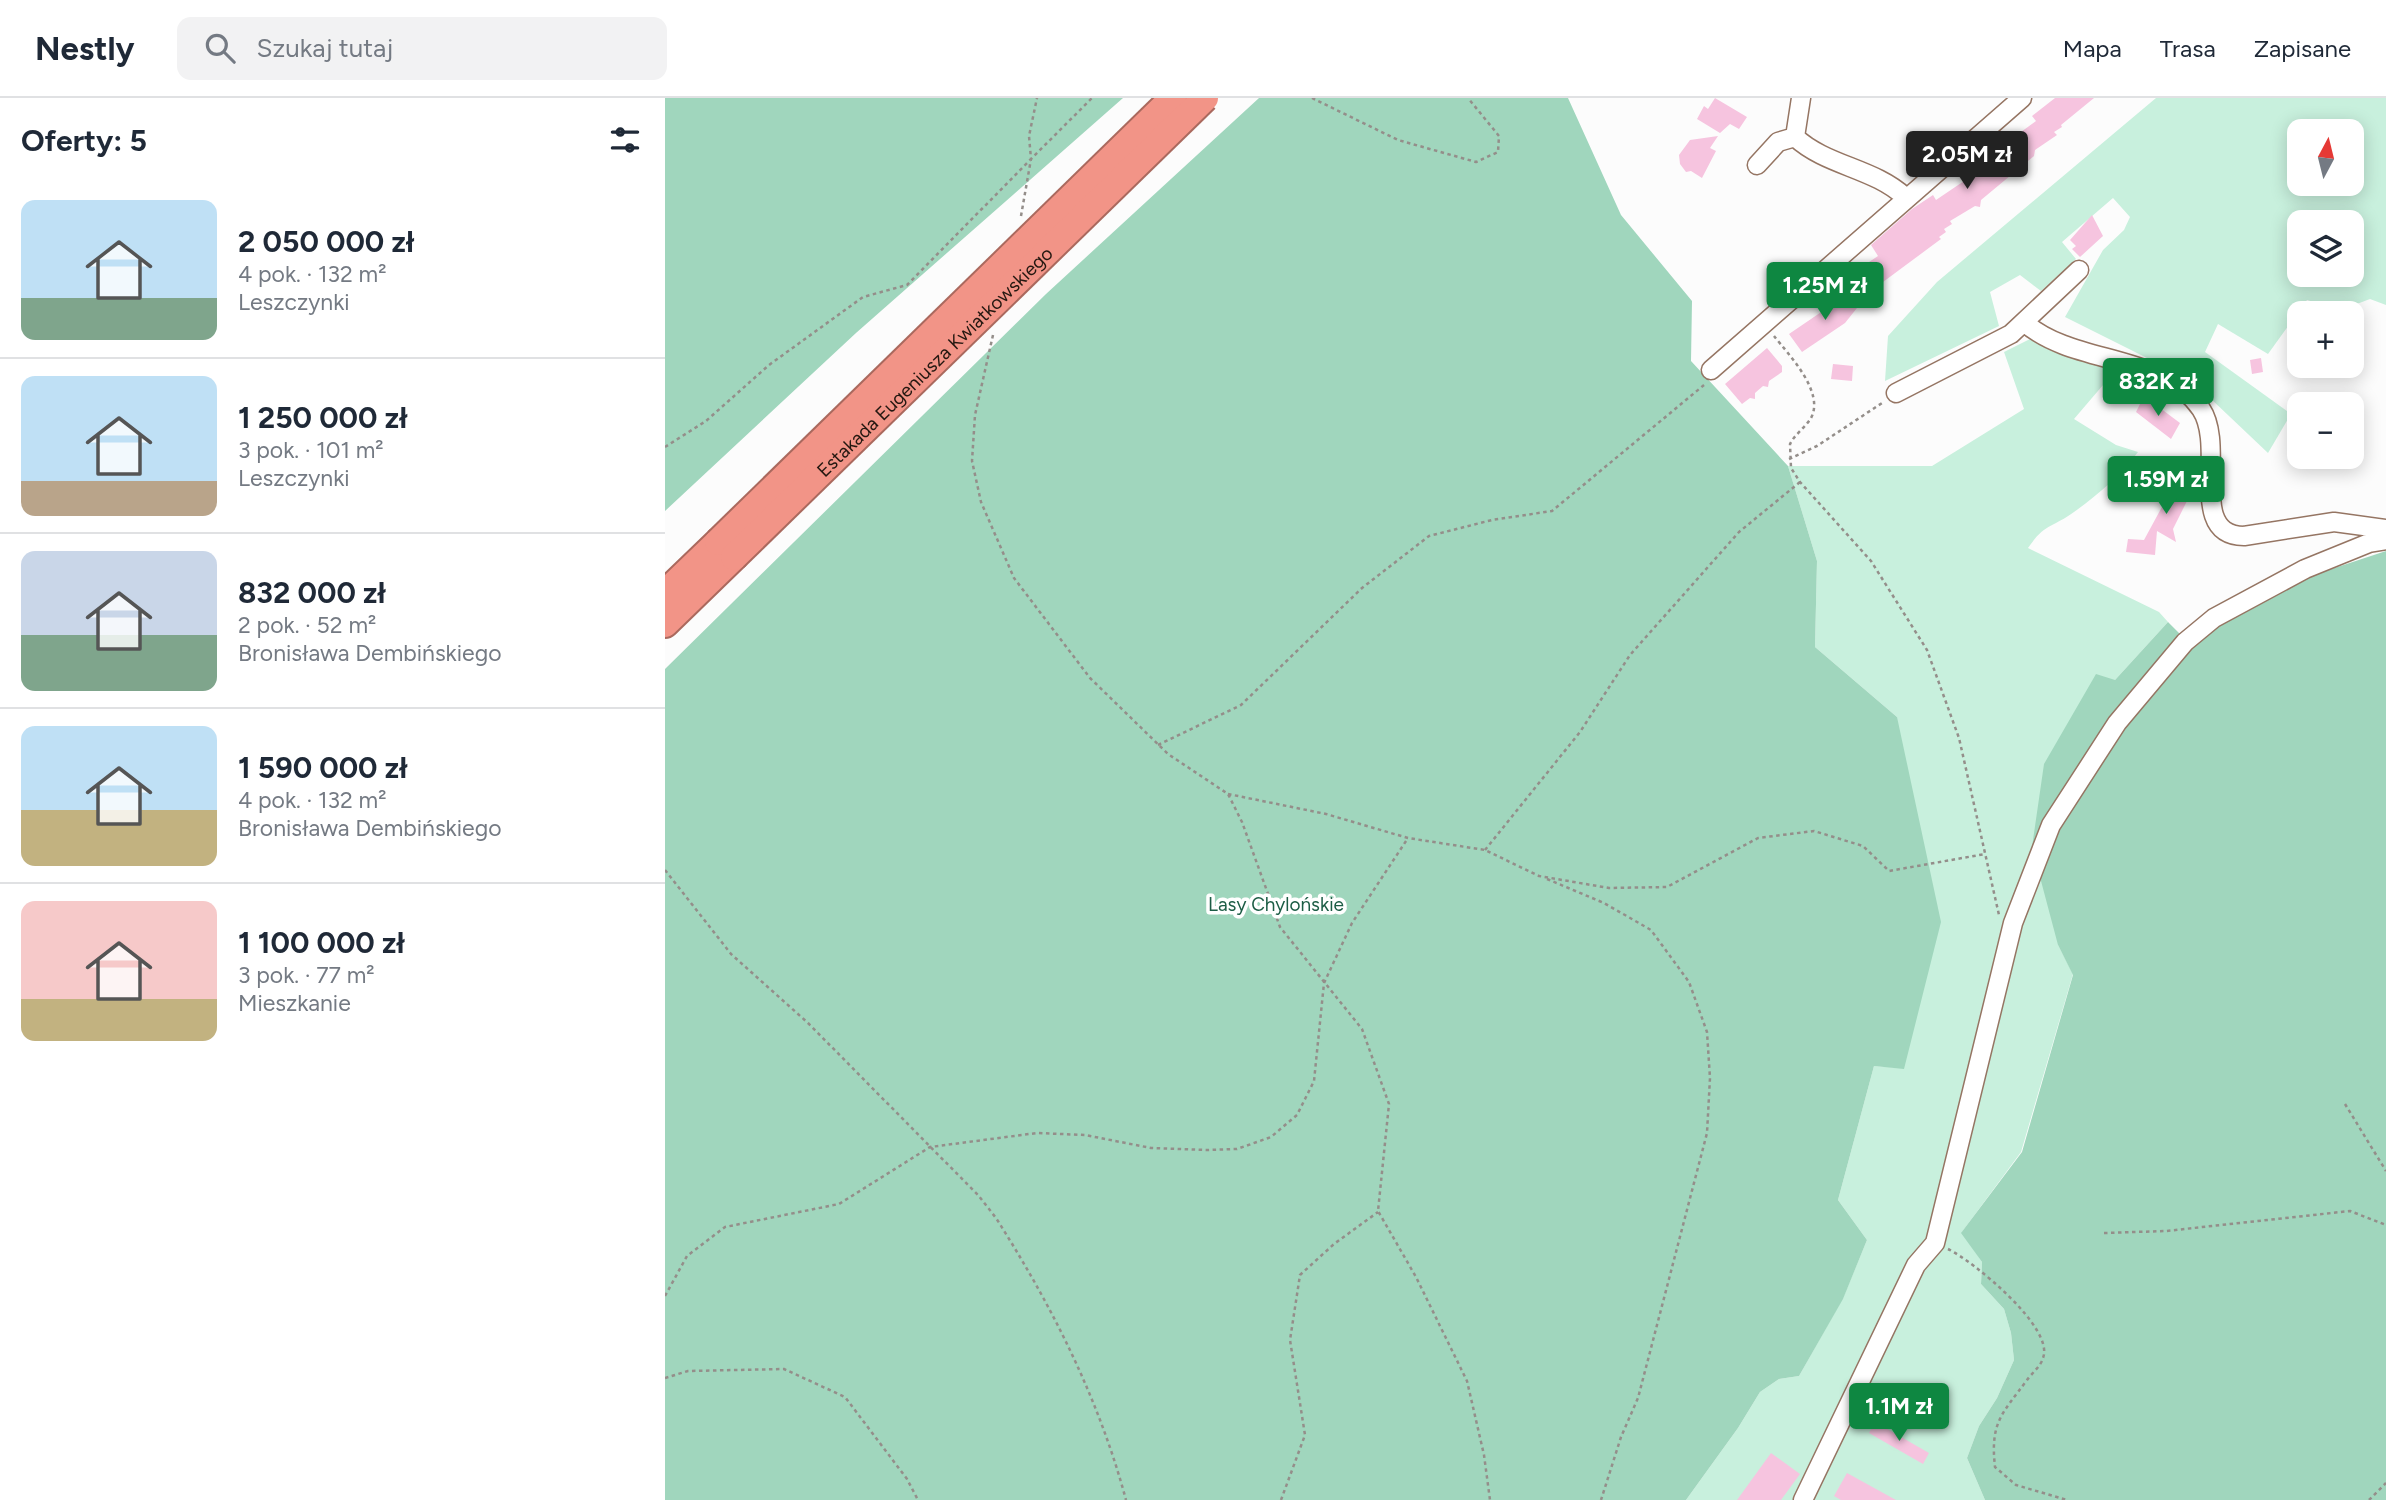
<!DOCTYPE html>
<html lang="pl">
<head>
<meta charset="utf-8">
<style>
	body { margin:0; font-family:Figtree,sans-serif; background:#f2f2f3; color:#1f2937; height:100vh; display:flex; flex-direction:column; font-size:26px; white-space:nowrap }
	* { box-sizing:border-box; margin:0 }
	p { font-size:23px; color:#747a83 }
	.icon { flex:none; width:38px; height:38px; fill:none; stroke:currentColor; stroke-width:2; stroke-linecap:round; stroke-linejoin:round }
	.map { position:relative; flex:1; overflow:hidden }
	.drawer { display:flex; flex-direction:column; background:#fff; width:665px }
	.drawer>* { flex:none }
	.needle { width:46px; rotate:7deg }
	.buttons { position:absolute; left:1622px; top:21px; display:grid; gap:14px }
	.buttons a { display:grid; place-items:center; width:77px; height:77px; border-radius:14px; background:#fff; box-shadow:0 4px 18px #0003; font-size:35px }
	.price { position:absolute; translate:-50% -60px; padding:0 16px; border-radius:7px; background:#0e8741; color:#fff; font-size:23px; line-height:46px; filter:drop-shadow(0 2px 4px #0008) }
	.price::after { content:''; position:absolute; left:50%; top:42px; width:21px; height:16px; margin-left:-10px; background:inherit; clip-path:polygon(0 0,100% 0,50% 100%) }
	.price.selected { background:#222; color:#fff }
	ul { padding:0; list-style:none }
	li { display:flex; align-items:center; gap:21px; height:175px; padding:0 21px }
	li+li { border-top:2px solid #e0e1e3 }
	li span { display:grid; place-items:center; flex:none; width:196px; height:140px; border-radius:14px; color:#555 }
	li>.icon { margin-inline-start:auto }
	span .icon { width:84px; height:84px; fill:#fffc; stroke-width:1 }
	li b { font-size:30px }
	h2 { display:flex; justify-content:space-between; align-items:center; height:84px; padding:0 21px; font-size:30px }
	header { display:flex; align-items:center; gap:42px; box-sizing:border-box; height:98px; padding:0 35px; background:#fff; border-bottom:2px solid #e0e1e3 }
	header strong { font-size:33px }
	nav { display:flex; gap:38px; margin-inline-start:auto; font-size:24px }
	.search { width:490px; height:63px; background:#f2f2f3; display:flex; align-items:center; gap:18px; box-sizing:border-box; padding:0 24px; border-radius:14px; color:#747a83; font-size:26px }
	main { display:flex; flex:1; min-height:0 }
	.map>svg:first-child { display:block }
</style>
</head>
<body>
<header>
<strong>Nestly</strong>
<div class="search"><svg class="icon" aria-label="search" viewBox="0 0 24 24"><circle cx="10" cy="10" r="6"/><path d="M15 15l6 6"/></svg>Szukaj tutaj</div>
<nav><a>Mapa</a><a>Trasa</a><a>Zapisane</a></nav>
</header>
<main>
<section class="drawer">
<h2>Oferty: 5<svg class="icon" aria-label="filters" viewBox="0 0 24 24"><path d="M4 7h16M4 17h16"/><circle cx="9" cy="7" r="2"/><circle cx="15" cy="17" r="2"/></svg></h2>
<ul>
<li><span style="background:linear-gradient(#bfe0f5 70%,#7fa58c 0)"><svg class="icon" aria-label="home" viewBox="0 0 24 24"><path d="M3 11l9-7 9 7M6 9v11h12V9"/></svg></span><div><b>2 050 000 zł</b><p>4 pok. · 132 m²</p><p>Leszczynki</p></div></li>
<li><span style="background:linear-gradient(#bfe0f5 75%,#b9a48a 0)"><svg class="icon" aria-label="home" viewBox="0 0 24 24"><path d="M3 11l9-7 9 7M6 9v11h12V9"/></svg></span><div><b>1 250 000 zł</b><p>3 pok. · 101 m²</p><p>Leszczynki</p></div></li>
<li><span style="background:linear-gradient(#c9d6e8 60%,#7fa58c 0)"><svg class="icon" aria-label="home" viewBox="0 0 24 24"><path d="M3 11l9-7 9 7M6 9v11h12V9"/></svg></span><div><b>832 000 zł</b><p>2 pok. · 52 m²</p><p>Bronisława Dembińskiego</p></div></li>
<li><span style="background:linear-gradient(#bfe0f5 60%,#c2b280 0)"><svg class="icon" aria-label="home" viewBox="0 0 24 24"><path d="M3 11l9-7 9 7M6 9v11h12V9"/></svg></span><div><b>1 590 000 zł</b><p>4 pok. · 132 m²</p><p>Bronisława Dembińskiego</p></div></li>
<li><span style="background:linear-gradient(#f6c9c9 70%,#c2b280 0)"><svg class="icon" aria-label="home" viewBox="0 0 24 24"><path d="M3 11l9-7 9 7M6 9v11h12V9"/></svg></span><div><b>1 100 000 zł</b><p>3 pok. · 77 m²</p><p>Mieszkanie</p></div></li>
</ul>
</section>
<div class="map">
<svg width="1721" height="1402" viewBox="0 0 1721 1402">
	<rect width="100%" height="100%" fill="#fcfcfc"/>
	<path fill="#c8f0dd" fill-rule="evenodd" d="M1491,0H1721V207L1705,201L1676,212L1642,202L1603,256L1553,226L1540,254L1626,316L1603,355L1526,282L1400,219L1438,152L1459,132L1465,119L1448,100L1397,144L1411,161L1376,193L1355,177L1325,194L1334,228L1220,283L1223,238L1272,184ZM1634,33H1687V86H1634ZM1634,124H1687V177H1634Z
		M1365,241L1450,273L1409,321L1451,347L1473,354C1455,378 1434,396 1409,414C1387,430 1380,425 1363,450L1494,514L1503,524L1450,582L1393,847L1408,876L1356,1054L1297,1134L1317,1164L1316,1186L1339,1211L1346,1235L1349,1262L1332,1300L1314,1328L1302,1360L1320,1402H1021L1073,1330L1095,1294L1114,1281L1134,1278L1178,1200L1202,1142L1173,1102L1209,968L1239,970L1232,619L1150,549L1152,463L1123,368H1267L1359,311L1339,254Z"/>
	<path fill="#a0d6bd" d="M0,0H458L191,235L0,413Z
		M594,0H903L956,117L1027,203L1026,263L1123,368L1152,463L1150,549L1232,619L1276,824L1239,971L1209,968L1173,1102L1202,1142L1178,1201L1134,1278L1114,1281L1095,1294L1073,1330L1021,1402H0V571L381,196Z
		M1721,453V1402H1320L1302,1360L1314,1328L1332,1300L1349,1262L1346,1235L1339,1211L1316,1186L1317,1164L1296,1135L1357,1054L1408,877L1393,847L1367,749L1379,666L1431,576L1450,582L1503,524L1516,537L1618,487Z"/>
	<path fill="#f6c4df" d="M1050,0L1082,19L1074,31L1065,26L1055,35L1032,21L1039,8L1043,11Z
		M1390,0H1429L1396,27L1397,29L1389,34L1392,37L1370,52L1369,58L1316,102L1315,109L1310,108L1285,123L1287,126L1279,131L1281,134L1274,139L1276,141L1218,184L1204,164L1213,158L1206,147L1247,111L1268,97L1271,102L1302,81L1328,58L1327,55L1371,23L1367,18Z
		M1053,38L1045,50L1051,53L1037,80L1026,73L1021,74L1015,66L1014,57L1025,42Z
		M1427,117L1438,138L1415,159L1407,151L1411,148L1405,142Z
		M1180,191L1192,210L1180,225L1137,254L1124,236L1168,206L1164,201Z
		M1102,250L1117,268V274L1104,283L1103,289L1098,288L1090,295V301L1085,300L1077,306L1060,286Z
		M1596,260L1598,274L1587,276L1585,262Z
		M1168,266L1188,268L1187,283L1166,281Z
		M1479,298L1515,325L1506,341L1471,314Z
		M1517,372L1533,381L1508,431L1511,444L1492,433L1490,457L1461,454L1463,441L1479,442Z
		M1210,1324L1264,1355L1258,1366L1204,1335Z
		M1106,1355L1135,1376L1116,1402H1072Z
		M1182,1375L1231,1402H1176L1169,1398Z"/>
	<g fill="none" stroke-linecap="round" stroke-linejoin="round">
		<defs>
			<path id="minor" d="M1136,0L1130,39C1161,68 1209,70 1240,99
				M1092,67L1113,44L1130,39
				M1360,225C1410,268 1497,254 1536,311C1562,350 1521,437 1579,438L1669,424L1721,431
				M1046,272L1357,0
				M1231,295L1346,236L1414,172
				M1138,1402L1251,1167L1270,1145L1348,825L1386,727L1452,625L1520,544L1549,520L1640,471L1704,445L1721,442"/>
			<path id="highway" d="M0,495L53,444
				M0,526L69,459"/>
		</defs>
		<use href="#minor" stroke="#957563" stroke-width="21"/>
		<use href="#highway" stroke="#aa695e" stroke-width="30"/>
		<path stroke="#948e8a" stroke-width="2.5" stroke-dasharray="3.5 3.5" stroke-linecap="butt" d="M647,0L733,42L811,64L833,54L834,38L803,0
			M356,118L366,61L427,0
			M328,237L310,317L307,363L316,404L349,480L425,580L503,656L563,696L577,724L615,829L697,931L724,1006L713,1113L751,1179L802,1283L819,1357L825,1402
			M1109,238C1124,257 1160,294 1146,320C1140,330 1130,336 1125,346L1126,370L1135,384L1206,463L1262,552L1294,640L1334,817
			M0,349L41,323L104,267L198,199L242,187L366,61L364,38L372,0
			M1124,361L1152,348L1217,305
			M493,647L576,607L697,490L764,438L827,422L887,413L1039,287
			M563,696L661,716L743,740L820,752L874,778L944,790L1002,789L1093,740L1149,733L1198,748L1224,773L1320,756
			M820,752L915,634L965,557L1074,434L1135,384
			M0,772L66,856L143,925L313,1097L331,1120C387,1208 434,1301 461,1402
			M882,781L939,805L986,832L1024,884L1042,934L1045,980L1042,1035L973,1300L956,1339L936,1402
			M1680,1006L1721,1073
			M1439,1135L1501,1133L1685,1113L1721,1127
			M1283,1151C1308,1163 1390,1230 1378,1260C1376,1268 1367,1275 1362,1282C1337,1316 1325,1324 1330,1369L1351,1387L1402,1402
			M0,1198L22,1158L60,1129L174,1106L265,1049L372,1035L420,1037L486,1050L541,1052L572,1051L606,1039L632,1017L649,983L659,885L687,825L743,740
			M0,1280L23,1273L119,1271L180,1299L242,1381L253,1402
			M616,1402L640,1337L625,1242L635,1177L669,1146L713,1114
			M1704,1402L1721,1385"/>
		<use href="#minor" stroke="#fff" stroke-width="18"/>
		<use href="#highway" stroke="#f29487" stroke-width="26"/>
		<defs>
			<g id="highway-bridge">
				<path d="M53,444L508,0"/>
				<path id="s1" d="M69,459L540,0"/>
			</g>
		</defs>
		<use href="#highway-bridge" stroke="#aa695e" stroke-width="30" stroke-linecap="butt"/>
		<use href="#highway-bridge" stroke="#f29487" stroke-width="26"/>
	</g>
	<g text-anchor="middle" stroke-width="7" stroke-linejoin="round" paint-order="stroke">
		<g font-size="19" fill="#251811" stroke="#fff">
			<text dy="7" stroke="none"><textPath href="#s1" startOffset="280">Estakada Eugeniusza Kwiatkowskiego</textPath></text>
		</g>
		<g font-size="19" fill="#1c5d45" stroke="#fff">
			<text x="611" y="813">Lasy Chylońskie</text>
		</g>
	</g>
</svg>
<div class="buttons">
<a><svg class="needle" viewBox="-14 -14 28 28"><path d="M0-13l5 13h-10z" fill="#e53935"/><path d="M0 13l5-13h-10z" fill="#747a83"/></svg></a>
<a><svg class="icon" aria-label="layers" viewBox="0 0 24 24"><path d="M12 4l9 5-9 5-9-5zM3 14l9 5 9-5"/></svg></a>
<a>+</a>
<a>−</a>
</div>
<b class="price selected" style="left:1302px;top:93px">2.05M zł</b>
<b class="price" style="left:1160px;top:224px">1.25M zł</b>
<b class="price" style="left:1493px;top:320px">832K zł</b>
<b class="price" style="left:1501px;top:418px">1.59M zł</b>
<b class="price" style="left:1234px;top:1345px">1.1M zł</b>
</div>
</main>
</body>
</html>
